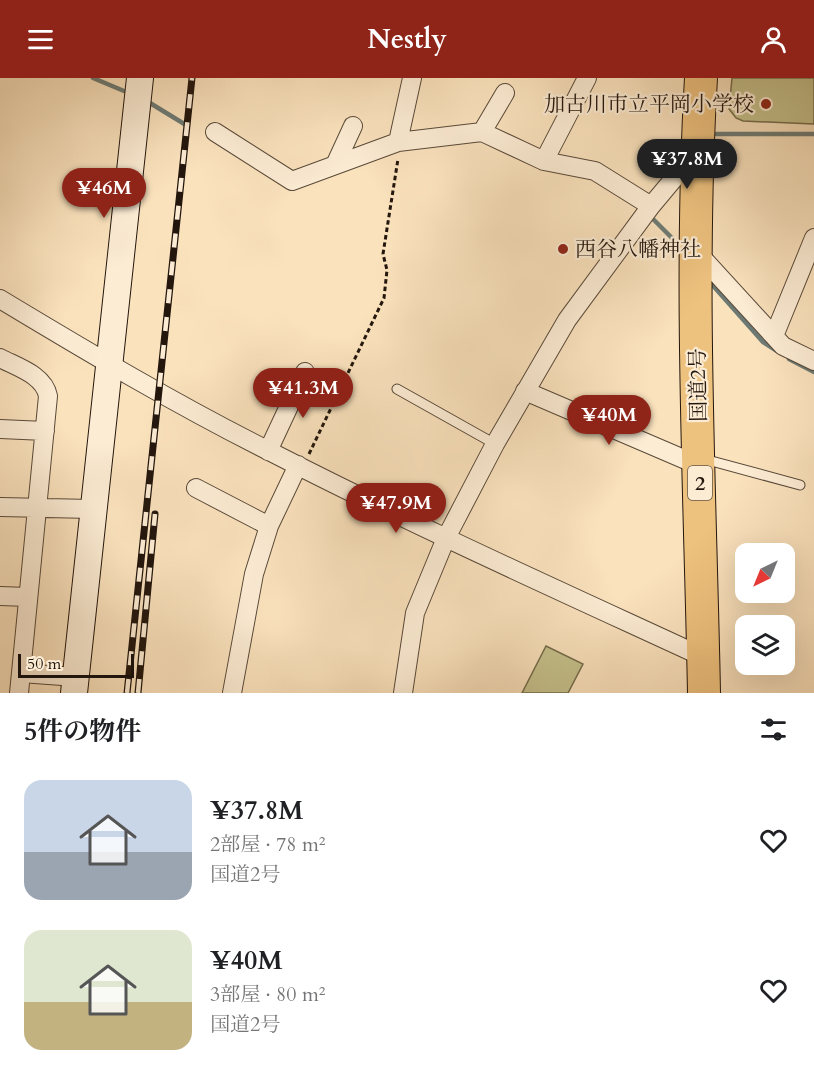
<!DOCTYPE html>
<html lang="ja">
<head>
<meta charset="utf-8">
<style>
	body { margin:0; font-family:Cardo,"Noto Serif JP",serif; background:#f2f2f2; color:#202124; height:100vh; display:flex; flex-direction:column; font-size:22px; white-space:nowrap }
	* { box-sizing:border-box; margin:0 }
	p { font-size:20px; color:#757577 }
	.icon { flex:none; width:33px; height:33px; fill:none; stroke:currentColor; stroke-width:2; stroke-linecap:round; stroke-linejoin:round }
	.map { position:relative; height:615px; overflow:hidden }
	.panel { display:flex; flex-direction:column; background:#fff; flex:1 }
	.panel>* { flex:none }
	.needle { width:39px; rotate:223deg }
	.buttons { position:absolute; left:735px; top:465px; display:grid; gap:12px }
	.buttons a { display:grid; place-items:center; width:60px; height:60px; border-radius:12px; background:#fff; box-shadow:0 6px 24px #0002; font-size:30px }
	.scale { position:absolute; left:18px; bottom:15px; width:116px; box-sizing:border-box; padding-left:6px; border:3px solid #23160d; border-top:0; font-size:16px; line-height:21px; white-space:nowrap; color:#23160d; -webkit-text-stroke:4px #fcecd4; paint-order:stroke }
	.price { position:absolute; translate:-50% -51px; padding:0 14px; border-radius:21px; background:#8f2418; color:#fff; font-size:20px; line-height:39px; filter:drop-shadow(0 2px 3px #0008) }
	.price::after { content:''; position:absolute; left:50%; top:36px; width:18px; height:14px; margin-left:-9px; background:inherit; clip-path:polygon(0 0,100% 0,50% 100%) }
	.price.active { background:#222; color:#fff }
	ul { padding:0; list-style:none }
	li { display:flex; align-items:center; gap:18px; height:150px; padding:0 24px }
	li span { display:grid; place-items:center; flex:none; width:168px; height:120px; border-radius:18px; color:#555 }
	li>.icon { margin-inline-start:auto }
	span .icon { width:72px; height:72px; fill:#fffc; stroke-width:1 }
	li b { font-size:26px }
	h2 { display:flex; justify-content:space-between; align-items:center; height:72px; padding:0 24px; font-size:26px }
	header { display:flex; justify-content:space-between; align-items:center; height:78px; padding:0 24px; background:#8f2418; color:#fff; font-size:27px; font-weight:800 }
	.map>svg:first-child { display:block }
</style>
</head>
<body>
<header><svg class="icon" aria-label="menu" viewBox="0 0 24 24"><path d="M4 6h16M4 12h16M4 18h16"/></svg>Nestly<svg class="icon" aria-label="person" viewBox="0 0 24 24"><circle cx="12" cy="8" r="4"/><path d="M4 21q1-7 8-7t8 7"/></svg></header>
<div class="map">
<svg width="814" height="615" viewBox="0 0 814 615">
	<rect width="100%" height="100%" fill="#fae2bd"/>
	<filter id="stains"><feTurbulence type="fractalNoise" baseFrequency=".00333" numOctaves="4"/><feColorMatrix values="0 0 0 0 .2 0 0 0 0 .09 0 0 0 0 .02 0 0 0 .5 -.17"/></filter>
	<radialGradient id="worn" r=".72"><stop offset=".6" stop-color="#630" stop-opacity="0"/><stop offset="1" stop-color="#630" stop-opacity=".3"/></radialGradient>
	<path fill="#c5c18c" stroke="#746c4c" stroke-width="1.5" d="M732,0H814V46L743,43L736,40L729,31Z
		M546,568L583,586L568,615H522Z"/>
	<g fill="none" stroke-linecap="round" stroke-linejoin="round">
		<path stroke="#6d7a74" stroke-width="4.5" d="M93,0L124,13
			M150,25L186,47
			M716,56H814
			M650,138L684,172
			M708,202L763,264L777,273
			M789,281L814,294"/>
		<defs>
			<path id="lane" d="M397,311L495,366
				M704,381L800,407"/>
			<path id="street" d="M215,54L292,103L398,64L482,54L544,83L595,93L651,128
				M482,54L505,15
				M398,64L412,0
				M544,83L587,0
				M335,87L353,48
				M696,173L783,268L814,283
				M0,221C88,274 177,327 269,373C411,446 558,512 703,579
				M774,258L814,160
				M0,280C17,289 44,297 48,318L19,615
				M525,313L686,382L700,380
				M0,351L45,353
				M268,373L305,294
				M196,410L269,448
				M0,429L92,431
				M0,518L28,519
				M21,595L76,599
				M232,615L254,496L269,448L298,387
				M403,615L415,535L446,460L495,366L567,242L651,128L697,73"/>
			<path id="secondary" d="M74,615L140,0"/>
			<path id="highway" d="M701,0C689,204 700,410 704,615"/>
		</defs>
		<use href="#lane" stroke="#594939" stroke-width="11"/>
		<use href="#street" stroke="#594939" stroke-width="20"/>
		<use href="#secondary" stroke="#23160d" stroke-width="28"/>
		<use href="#highway" stroke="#23160d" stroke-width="34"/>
		<path stroke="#23160d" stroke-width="3" stroke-dasharray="4.5 3" stroke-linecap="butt" d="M309,376L384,220L387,192L383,176L398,81"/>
		<use href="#lane" stroke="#fcecd4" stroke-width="9"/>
		<use href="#street" stroke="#fcecd4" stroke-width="18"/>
		<use href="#secondary" stroke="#fcecd4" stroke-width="26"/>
		<use href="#highway" stroke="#edc17e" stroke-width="32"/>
		<defs>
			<path id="rail" d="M127,615L192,0
				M138,615L155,436"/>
		</defs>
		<use href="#rail" stroke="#23160d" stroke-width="7"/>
		<use href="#rail" stroke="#fcecd4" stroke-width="4.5" stroke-dasharray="14" stroke-linecap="butt"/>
	</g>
	<g fill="#8f2418" stroke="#fcecd4" stroke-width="2">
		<circle cx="766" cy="26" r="6"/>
		<circle cx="563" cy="171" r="6"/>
	</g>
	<g text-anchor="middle" stroke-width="4.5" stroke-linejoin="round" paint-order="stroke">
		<rect fill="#fcecd4" stroke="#645649" stroke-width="1.5" x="688" y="388" width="24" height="34" rx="4.5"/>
		<g font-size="20" font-weight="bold" fill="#23160d">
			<text x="700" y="412">2</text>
		</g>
		<g font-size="21" fill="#23160d" stroke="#fcecd4" text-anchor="end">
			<text x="754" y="33">加古川市立平岡小学校</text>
			<text x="575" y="178" text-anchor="start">西谷八幡神社</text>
		</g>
		<g font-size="21" fill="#23160d" stroke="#fcecd4">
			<text transform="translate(698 307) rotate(-91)" y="7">国道2号</text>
		</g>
	</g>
	<rect width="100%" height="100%" filter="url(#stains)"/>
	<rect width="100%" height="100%" fill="url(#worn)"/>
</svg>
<div class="buttons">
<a><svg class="needle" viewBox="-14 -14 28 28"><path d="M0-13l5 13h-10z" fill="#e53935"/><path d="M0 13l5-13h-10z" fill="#757577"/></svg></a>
<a><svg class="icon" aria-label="layers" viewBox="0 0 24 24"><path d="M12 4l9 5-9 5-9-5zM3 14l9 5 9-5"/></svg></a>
</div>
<div class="scale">50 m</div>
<b class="price active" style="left:687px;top:112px">¥37.8M</b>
<b class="price" style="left:104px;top:141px">¥46M</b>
<b class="price" style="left:303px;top:341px">¥41.3M</b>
<b class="price" style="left:609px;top:368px">¥40M</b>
<b class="price" style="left:396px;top:456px">¥47.9M</b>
</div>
<section class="panel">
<h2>5件の物件<svg class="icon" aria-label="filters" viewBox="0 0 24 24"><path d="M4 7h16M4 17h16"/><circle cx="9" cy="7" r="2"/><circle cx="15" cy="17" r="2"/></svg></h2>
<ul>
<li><span style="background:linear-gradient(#c9d6e8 60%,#9aa5b1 0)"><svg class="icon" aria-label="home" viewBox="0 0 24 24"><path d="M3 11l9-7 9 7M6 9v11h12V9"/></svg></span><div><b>¥37.8M</b><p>2部屋 · 78 m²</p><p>国道2号</p></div><svg class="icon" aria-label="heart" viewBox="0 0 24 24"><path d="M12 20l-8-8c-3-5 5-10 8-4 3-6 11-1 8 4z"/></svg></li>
<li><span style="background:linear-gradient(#dfe7d0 60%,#c2b280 0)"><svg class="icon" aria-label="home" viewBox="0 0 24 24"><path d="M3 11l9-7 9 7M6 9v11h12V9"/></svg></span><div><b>¥40M</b><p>3部屋 · 80 m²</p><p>国道2号</p></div><svg class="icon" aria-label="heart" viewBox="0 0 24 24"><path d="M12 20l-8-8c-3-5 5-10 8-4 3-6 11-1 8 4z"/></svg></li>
</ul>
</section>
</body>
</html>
